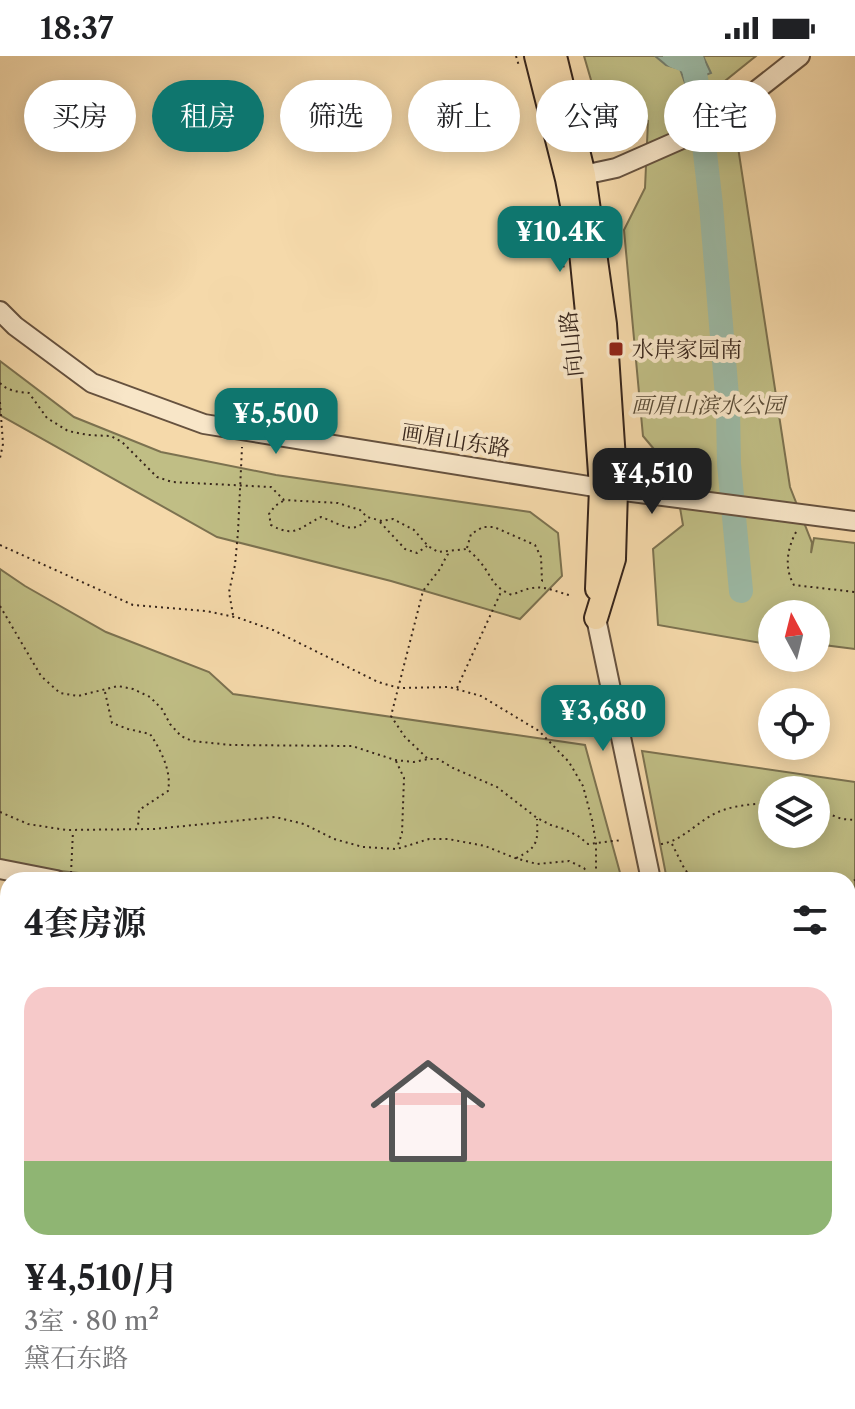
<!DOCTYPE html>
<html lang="zh">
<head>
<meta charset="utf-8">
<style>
	body { margin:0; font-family:"Libre Caslon Text","Noto Serif SC",serif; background:#f6f6f6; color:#202124; height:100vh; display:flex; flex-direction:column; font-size:30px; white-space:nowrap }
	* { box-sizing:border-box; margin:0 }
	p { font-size:26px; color:#757577 }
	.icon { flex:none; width:44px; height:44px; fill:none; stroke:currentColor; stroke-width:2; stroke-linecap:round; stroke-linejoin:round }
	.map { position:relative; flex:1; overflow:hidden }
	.side { position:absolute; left:0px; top:816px; width:856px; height:538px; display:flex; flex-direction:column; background:#fff; border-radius:24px 24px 0 0; box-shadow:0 4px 20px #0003 }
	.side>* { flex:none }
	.top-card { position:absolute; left:24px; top:24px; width:808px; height:72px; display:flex; gap:16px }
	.needle { width:52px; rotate:353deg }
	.tools { position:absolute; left:758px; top:544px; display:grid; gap:16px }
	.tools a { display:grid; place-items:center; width:72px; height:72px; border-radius:50%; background:#fff; box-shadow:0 4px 20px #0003; font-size:40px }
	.price { position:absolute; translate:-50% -68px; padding:0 18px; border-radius:16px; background:#0f766e; color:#fff; font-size:26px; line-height:52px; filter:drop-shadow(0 2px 4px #0008) }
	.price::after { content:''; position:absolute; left:50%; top:48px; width:24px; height:18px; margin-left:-12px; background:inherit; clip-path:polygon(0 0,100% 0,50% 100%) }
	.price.on { background:#222; color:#fff }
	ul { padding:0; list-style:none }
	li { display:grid; align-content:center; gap:16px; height:424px; padding:0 24px }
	li span { display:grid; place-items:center; height:248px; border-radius:24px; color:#555 }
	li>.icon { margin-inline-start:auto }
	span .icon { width:144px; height:144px; fill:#fffc; stroke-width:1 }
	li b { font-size:34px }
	h2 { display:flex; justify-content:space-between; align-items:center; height:96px; padding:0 24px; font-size:34px }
	.tag { padding:0 28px; border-radius:36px; background:#fff; box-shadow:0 4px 20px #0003; font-size:28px; line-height:72px }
	.tag.on { background:#0f766e; color:#fff }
	.status { display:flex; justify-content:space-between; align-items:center; height:56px; padding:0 40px; background:#fff; direction:ltr }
	.status svg { height:22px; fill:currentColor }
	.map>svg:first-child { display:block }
</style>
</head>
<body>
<div class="status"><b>18:37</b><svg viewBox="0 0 49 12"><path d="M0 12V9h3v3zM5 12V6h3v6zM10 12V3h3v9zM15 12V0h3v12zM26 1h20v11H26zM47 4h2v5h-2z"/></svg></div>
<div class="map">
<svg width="855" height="1353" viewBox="0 0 855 1353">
	<rect width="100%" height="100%" fill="#f5d9aa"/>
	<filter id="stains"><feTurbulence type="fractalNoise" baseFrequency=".0025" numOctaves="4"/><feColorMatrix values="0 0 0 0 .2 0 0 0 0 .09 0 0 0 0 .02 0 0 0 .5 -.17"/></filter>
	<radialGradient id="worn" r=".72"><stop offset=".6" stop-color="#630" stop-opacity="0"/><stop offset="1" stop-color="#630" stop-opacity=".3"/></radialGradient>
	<path fill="#c0be85" stroke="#7c7250" stroke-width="2" fill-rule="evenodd" d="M584,0H756L725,25L736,78L790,431L812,487L811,497L814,482L855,487V593L816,588V558H772V589L658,569L653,493L683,469L674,417L643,380L624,174L645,132L648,65L596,41Z
		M0,305L74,361L161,396L276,419L530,456L558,477L562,520L520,563L391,525L217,481L0,359Z
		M0,513L25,530L106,576L209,616L233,638L585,689L622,824H140L35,812L0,804Z
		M642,695L855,726V912L848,910V824H667ZM772,734H816V778H772Z"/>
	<path fill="#9cbaa6" stroke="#747e6e" stroke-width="2" d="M655,0H703L711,17L685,27L680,13L666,9Z"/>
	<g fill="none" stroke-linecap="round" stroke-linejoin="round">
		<path stroke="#9cbaa6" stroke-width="24" d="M675,0L693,7L697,28L711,149L728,352L729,408L741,535"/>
		<defs>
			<path id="minor" d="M574,121L616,112L682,83L739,48L800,0
				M0,255L15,270L92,327L204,368L601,432L855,465
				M596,562L651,824
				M0,813L56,824
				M848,917L855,918
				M0,1104H8"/>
			<path id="major" d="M536,0L567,123L581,196L593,317L601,432L597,533
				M555,0L584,119L605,268L616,434L614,503L596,562
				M0,934L8,935
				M848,1048H855
				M848,1065L855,1066
				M848,1145L855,1140
				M0,1312L8,1313
				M0,1339H8
				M140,1346L281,1353
				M541,1346L546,1353
				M585,1353L591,1346"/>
		</defs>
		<use href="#minor" stroke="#66523f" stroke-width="22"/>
		<use href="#major" stroke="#37251b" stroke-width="26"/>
		<path stroke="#37251b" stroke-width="2" stroke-dasharray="2 4" stroke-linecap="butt" d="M516,0L519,10
			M556,168L564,213
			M612,179L615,201
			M0,327C7,335 19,336 29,337L47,362L60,370L68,375L88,379L111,380L122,386L157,421L172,426L271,431L284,444L338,447L360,454L367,461L382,465L393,463L414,474L428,490L438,496L467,493C472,497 477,502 481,507C493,522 492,531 512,539C540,526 544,532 572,540
			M0,346L3,388L0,402
			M283,445L275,450L269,458L271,469C295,482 299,472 321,461C331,464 346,474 356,471C361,470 364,466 368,463
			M380,466L405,493L417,497L427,490
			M796,476C787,493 784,512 794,529L855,536
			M0,489L133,549L206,555L239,562L273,574L378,626L399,632L449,631L481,640L539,675L569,706L583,730L592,764L596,787V813L599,824
			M467,492L471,478L483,471H494L535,489L541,501L542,525L539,528
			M0,550L41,620L60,637L78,640L118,630L133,633L150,641L162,653L170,668L181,680L192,685L231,689L352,690L395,704L414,706L428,703H438L453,712L497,731L537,762L551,769L564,773L578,780L588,788L622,784
			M233,559L229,536L235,509L238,476L242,391
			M457,632L501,536
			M105,636L112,667L128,673L150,678C161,694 172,716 168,735L139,754L138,771
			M427,702L405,681L391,660L423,535L440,513L447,499L452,496
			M396,705L404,722L402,777L397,792
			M816,753L842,763L855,764
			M0,756L28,768L66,774L154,773L275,761L304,768L334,783L363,791L397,793L429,783H448L485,790L515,802L537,808L569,805L584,812L592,824
			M661,788C682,785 697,766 716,757C733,749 753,748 772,747
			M672,788L683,810L692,824
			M516,802C538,792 538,785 537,763
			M71,817L73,775
			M848,826L855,824"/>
		<use href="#minor" stroke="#f8e6c8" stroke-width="18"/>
		<use href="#major" stroke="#f5d9aa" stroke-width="22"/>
	</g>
	<rect fill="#8f2418" stroke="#f8e6c8" stroke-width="3" x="608" y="285" width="16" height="16" rx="4"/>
	<g text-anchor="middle" stroke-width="8" stroke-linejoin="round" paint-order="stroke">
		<g font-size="22" fill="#37251b" stroke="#f8e6c8">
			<text transform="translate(571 288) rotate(-96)" y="8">向山路</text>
			<text transform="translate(456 384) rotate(9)" y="8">画眉山东路</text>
		</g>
		<g font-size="22" fill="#37251b" stroke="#f8e6c8" text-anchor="start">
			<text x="632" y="301">水岸家园南</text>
		</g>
		<g font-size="22" font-style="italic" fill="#594b36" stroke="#f8e6c8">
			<text x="708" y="357">画眉山滨水公园</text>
		</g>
	</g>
	<rect width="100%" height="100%" filter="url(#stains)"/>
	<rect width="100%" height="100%" fill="url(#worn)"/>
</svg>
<div class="tools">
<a><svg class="needle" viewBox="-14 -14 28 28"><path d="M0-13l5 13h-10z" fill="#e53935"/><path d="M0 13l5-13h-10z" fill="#757577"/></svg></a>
<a><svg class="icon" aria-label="locate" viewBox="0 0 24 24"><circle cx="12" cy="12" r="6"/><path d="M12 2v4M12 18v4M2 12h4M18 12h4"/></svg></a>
<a><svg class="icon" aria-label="layers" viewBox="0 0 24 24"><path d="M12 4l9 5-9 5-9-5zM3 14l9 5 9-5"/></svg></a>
</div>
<b class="price" style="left:560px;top:218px">¥10.4K</b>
<b class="price" style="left:276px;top:400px">¥5,500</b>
<b class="price on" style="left:652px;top:460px">¥4,510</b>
<b class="price" style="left:603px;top:697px">¥3,680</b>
<div class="top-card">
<a class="tag">买房</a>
<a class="tag on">租房</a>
<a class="tag">筛选</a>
<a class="tag">新上</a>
<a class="tag">公寓</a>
<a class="tag">住宅</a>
</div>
<section class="side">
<h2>4套房源<svg class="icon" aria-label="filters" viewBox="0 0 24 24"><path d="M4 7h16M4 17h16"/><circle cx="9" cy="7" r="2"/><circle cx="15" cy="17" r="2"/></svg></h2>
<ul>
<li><span style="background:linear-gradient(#f6c9c9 70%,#8fb573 0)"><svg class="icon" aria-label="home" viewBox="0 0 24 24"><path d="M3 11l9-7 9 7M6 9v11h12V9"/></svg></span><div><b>¥4,510/月</b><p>3室 · 80 m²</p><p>黛石东路</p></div></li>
</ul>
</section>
</div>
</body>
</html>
